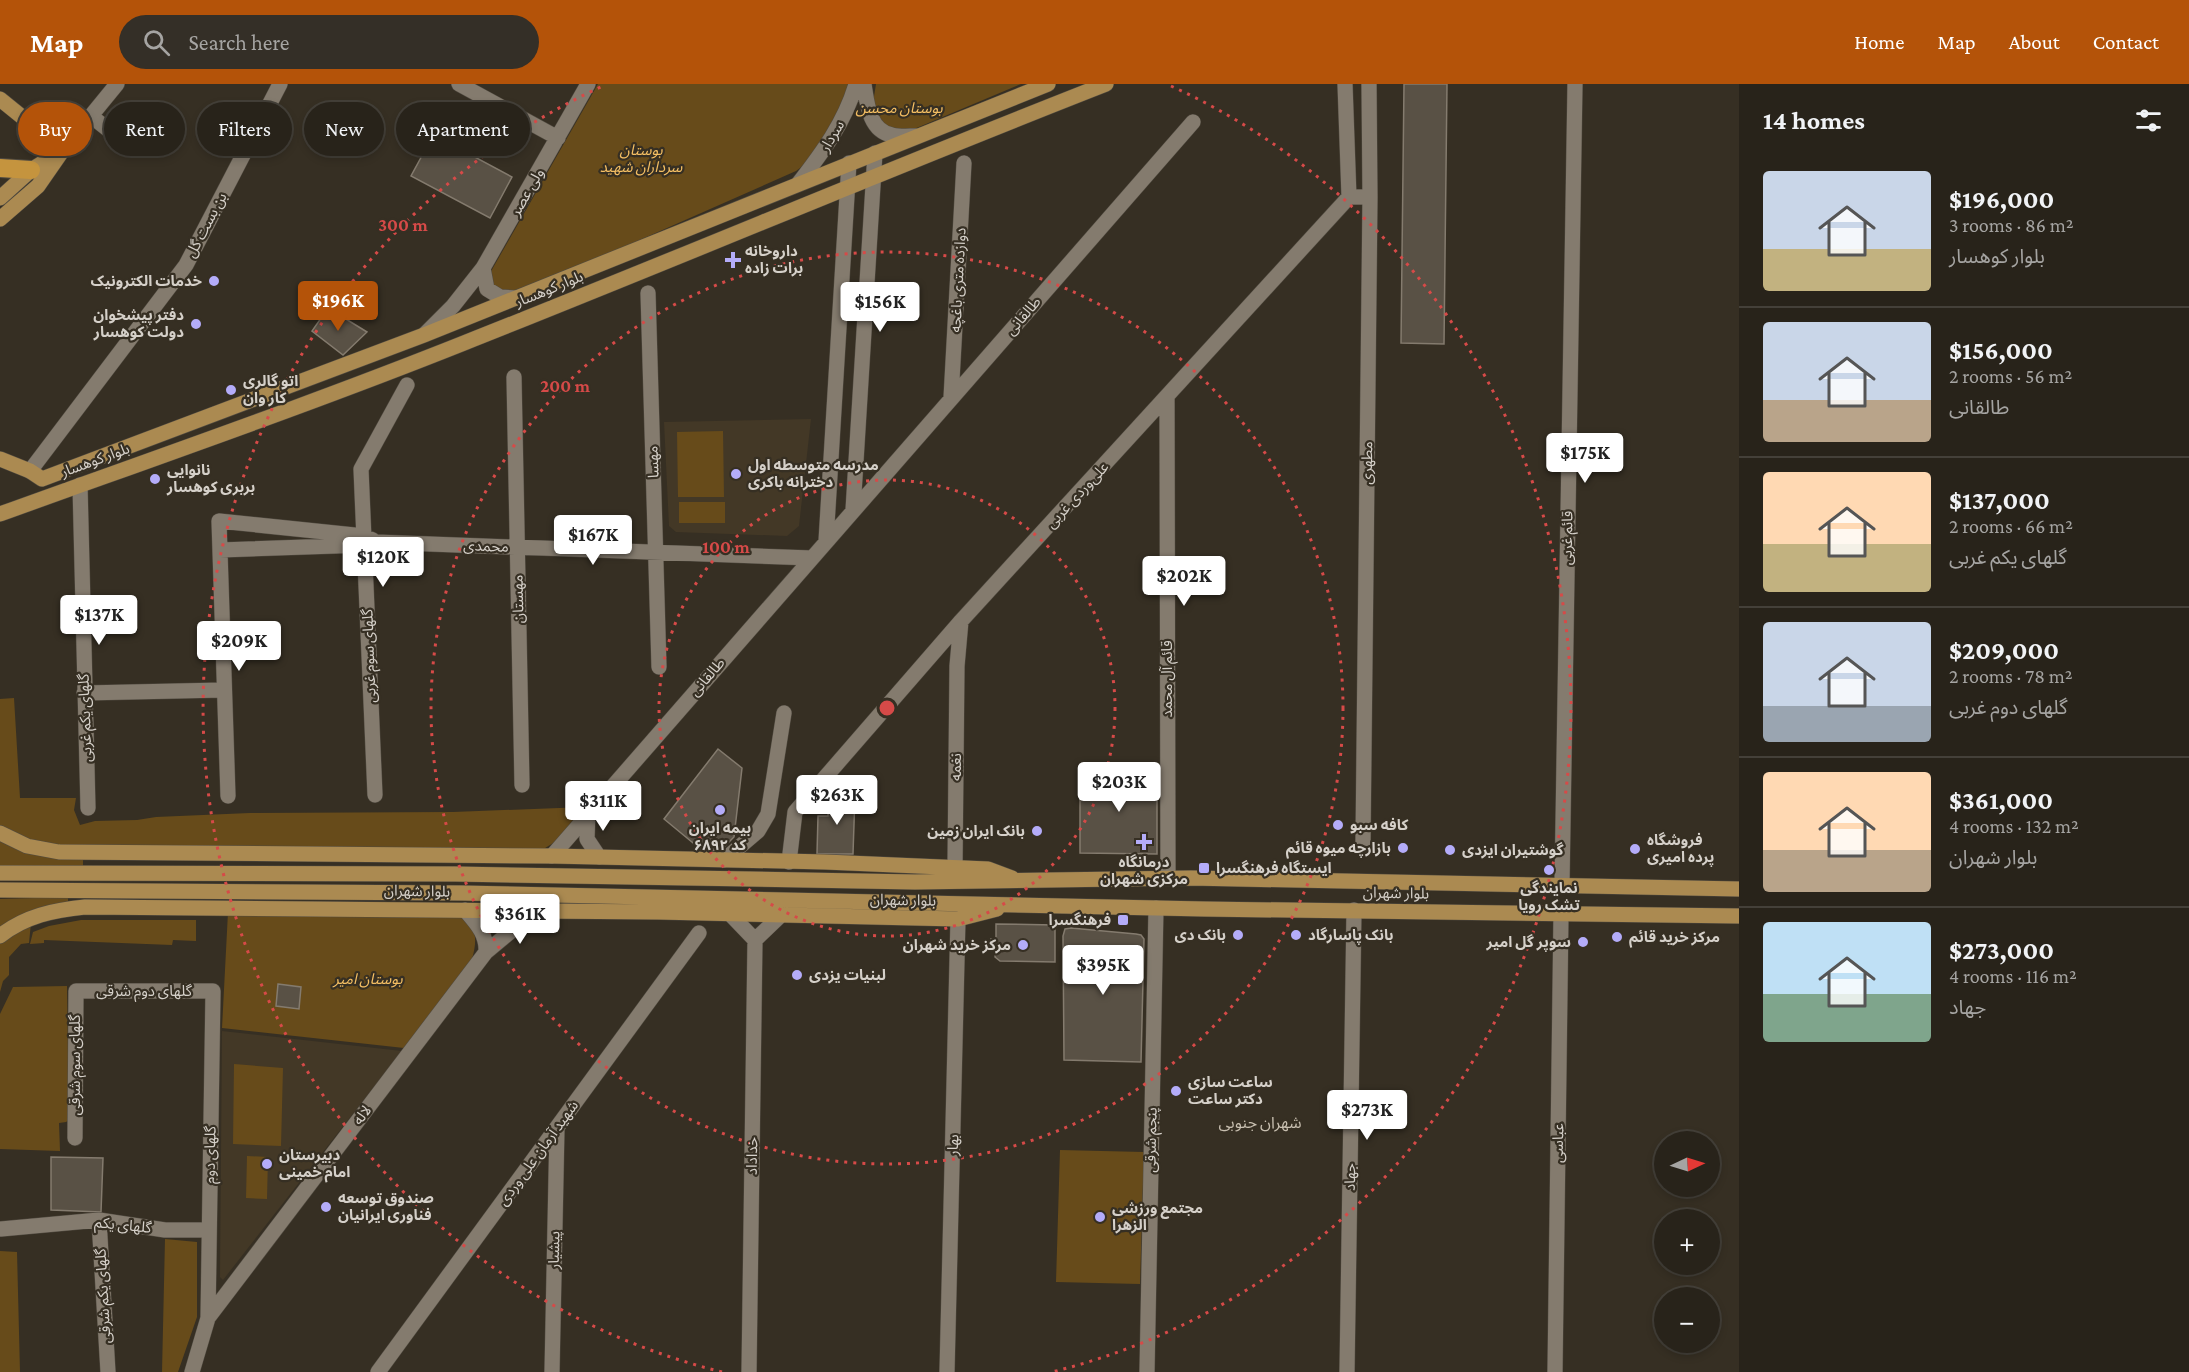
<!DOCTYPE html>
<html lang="en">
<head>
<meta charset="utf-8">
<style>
	body { margin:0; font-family:"Crimson Pro","Noto Sans Arabic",serif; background:#342f27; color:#f1f3f6; height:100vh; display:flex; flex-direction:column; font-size:22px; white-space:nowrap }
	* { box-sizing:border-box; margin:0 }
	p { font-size:20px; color:#a5a4a2 }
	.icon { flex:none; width:33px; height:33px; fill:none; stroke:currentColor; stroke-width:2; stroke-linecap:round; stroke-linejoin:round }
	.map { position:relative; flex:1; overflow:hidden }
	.side { display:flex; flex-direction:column; background:#28231a; width:450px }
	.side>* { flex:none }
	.guide { position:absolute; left:18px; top:18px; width:570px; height:54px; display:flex; gap:12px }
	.needle { width:39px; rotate:86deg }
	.buttons { position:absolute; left:1654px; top:1047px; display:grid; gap:12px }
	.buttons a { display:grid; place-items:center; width:66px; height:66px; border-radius:50%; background:#28231a; box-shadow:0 3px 9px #0003,0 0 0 2px #444039; font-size:30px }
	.price { position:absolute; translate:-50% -51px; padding:0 14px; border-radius:6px; background:#fff; color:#222; font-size:20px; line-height:39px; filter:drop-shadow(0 2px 3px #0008) }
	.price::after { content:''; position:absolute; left:50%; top:36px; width:18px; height:14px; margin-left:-9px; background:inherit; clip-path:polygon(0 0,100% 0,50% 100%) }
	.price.on { background:#b45309; color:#fff }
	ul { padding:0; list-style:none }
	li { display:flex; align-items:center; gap:18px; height:150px; padding:0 24px }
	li+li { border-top:2px solid #444039 }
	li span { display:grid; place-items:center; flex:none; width:168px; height:120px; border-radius:6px; color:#555 }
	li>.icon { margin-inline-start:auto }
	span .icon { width:72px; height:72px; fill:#fffc; stroke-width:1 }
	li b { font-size:26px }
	h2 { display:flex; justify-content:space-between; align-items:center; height:72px; padding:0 24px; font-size:26px }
	.pill { padding:0 21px; border-radius:27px; background:#28231a; box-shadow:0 3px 9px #0003,0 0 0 2px #444039; font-size:21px; line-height:54px }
	.pill.on { background:#b45309; color:#fff }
	header { display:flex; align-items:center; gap:36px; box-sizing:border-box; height:84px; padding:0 30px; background:#b45309; color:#fff }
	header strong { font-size:28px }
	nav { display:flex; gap:33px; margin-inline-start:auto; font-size:21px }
	.search { width:420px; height:54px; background:#342f27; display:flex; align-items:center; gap:15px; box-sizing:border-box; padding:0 21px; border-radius:33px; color:#a5a4a2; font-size:22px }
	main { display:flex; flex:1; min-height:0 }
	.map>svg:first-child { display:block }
</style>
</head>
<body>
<header>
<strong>Map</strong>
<div class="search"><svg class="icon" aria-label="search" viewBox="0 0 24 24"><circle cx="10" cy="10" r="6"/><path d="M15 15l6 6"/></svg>Search here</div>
<nav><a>Home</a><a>Map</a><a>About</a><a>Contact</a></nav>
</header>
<main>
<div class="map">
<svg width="1739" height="1288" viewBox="0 0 1739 1288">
	<rect width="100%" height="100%" fill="#362f23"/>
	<path fill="#433826" d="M811,335L799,442L787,452L676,448L669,442L664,338Z
		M222,947L402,967L223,1196L220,1193Z"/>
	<path fill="#674b1a" d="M598,0H848L845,16L811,76L796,87L590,178L513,208L502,209L491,199L490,189Z
		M876,0H1021L907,48L884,44L873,19Z
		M723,347L724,413H678L677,348Z
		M679,418H725V439H679Z
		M14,614L20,714H76L74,726L80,741L95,737L137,736L156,733L250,729L453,728L585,723L558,756L542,766L68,763L31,758L0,742V615Z
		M0,754L83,772V782H0Z
		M68,813V819L0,845V815Z
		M228,828L460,832C478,842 477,857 472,875L404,964L222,944Z
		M81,836H196V857L173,856L172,861L44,856V859L30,860L33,848L49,842Z
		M31,839L29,859L21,860L9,873V891L3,897L0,908V858Z
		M67,902L69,1036L66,1038L59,1039L60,1067L0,1065V930L13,903Z
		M234,980L283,984L281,1062L233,1060Z
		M1060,1066L1144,1068L1140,1200L1056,1198Z
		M247,1072L268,1073L267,1115L246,1114Z
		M165,1155L197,1158V1233L178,1288H162Z
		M0,1167L17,1168L20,1288H0Z"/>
	<path fill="#595145" stroke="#847b6e" stroke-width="1.5" d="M1404,0H1447L1444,260L1401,259Z
		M430,57L442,63L445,57L512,93L490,134L411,92Z
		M328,224L367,248L343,271L312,247Z
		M718,665L742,684L734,753L722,765L704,768L664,735Z
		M1080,688L1157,689V770L1080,769Z
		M829,709L855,710L853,770H817L818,732H828Z
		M996,840L1055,841V878L1000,877L995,873L996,867H992L991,855H996Z
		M1071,844L1136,850L1141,851L1144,855L1141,978L1064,976L1063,852L1065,845Z
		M278,900L301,903L299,925L276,922Z
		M51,1073L103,1074L101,1128L51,1126Z"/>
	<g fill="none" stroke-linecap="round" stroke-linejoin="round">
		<defs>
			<path id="minor" d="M459,0L558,54
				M864,0C867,19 869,47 892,51C900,53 909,52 916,52
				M1345,0L1349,113
				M91,32L129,62
				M63,66L117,0
				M798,100C822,69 845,38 856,0
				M483,184L487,205L500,213L517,214
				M648,209L659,583
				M425,250L453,222L483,184L588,0
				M514,293L522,701
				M1167,313L1168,794
				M951,314L964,79
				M30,387L186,181L280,0
				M80,401L88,724
				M853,426L875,69
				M826,457L849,79
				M220,466L365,461L376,458L812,474
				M84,609L223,606
				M375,711L361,385L407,301
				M228,712L219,437L364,452L373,456
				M588,729L587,755L599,773
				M1363,758L1370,113L1369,0
				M552,772L1193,38
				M724,776L758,747L768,730L784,629
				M789,778L795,728L961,537L1349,113H1370
				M955,783L957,582L961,537
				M1562,800L1575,0
				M465,826C476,839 487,850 486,868
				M730,830L755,856L781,831
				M75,1054L76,907H213L208,1234
				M99,1136L108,1288
				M1,1145L99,1136L165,1146H209
				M192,1288L208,1234L486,868L534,828
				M378,1288L699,849
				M552,1288L557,1044
				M749,1288L755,856
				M947,1288L958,835
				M1147,1288L1156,824
				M1347,1288L1354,826
				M1555,1288L1561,830"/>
			<path id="major" d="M0,15L63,66
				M0,114L31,86L58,69
				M0,135L38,102L63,66
				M0,375L30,387L42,395L424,251L1048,0
				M0,430C155,374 311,320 464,259C679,174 891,84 1106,0
				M0,749L27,762L59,768L552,772L825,778L988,785L1012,794
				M0,789L455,790L915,798L1191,794L1739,805
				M0,806L462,809L1204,825L1739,832
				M0,852C25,832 54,826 85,823L659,828L958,835L997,825"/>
			<path id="highway" d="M0,84L31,86"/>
		</defs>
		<use href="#minor" stroke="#514b41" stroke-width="16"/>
		<use href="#major" stroke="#514b41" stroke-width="16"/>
		<use href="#highway" stroke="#514b41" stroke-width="20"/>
		<use href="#minor" stroke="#847b6e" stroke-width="15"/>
		<use href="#major" stroke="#ab8a51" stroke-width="15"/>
		<use href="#highway" stroke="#c5943e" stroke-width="18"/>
	</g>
	<g fill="none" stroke="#d64a48" stroke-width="3" stroke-dasharray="3 6">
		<circle cx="887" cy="624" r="228"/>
		<circle cx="887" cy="624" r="456"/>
		<path d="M722 1288A684 684 0 0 1 603 2M1171 2A684 684 0 0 1 1052 1288"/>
	</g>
	<g fill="#b4acf9" stroke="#362f23" stroke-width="2">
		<path d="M730 167h6v6h6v6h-6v6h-6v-6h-6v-6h6z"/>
		<circle cx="214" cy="197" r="6"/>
		<circle cx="196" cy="240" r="6"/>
		<circle cx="231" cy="306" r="6"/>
		<circle cx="736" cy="390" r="6"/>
		<circle cx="155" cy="395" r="6"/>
		<circle cx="720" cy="726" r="6"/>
		<circle cx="1338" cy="741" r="6"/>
		<circle cx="1037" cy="747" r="6"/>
		<path d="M1141 749h6v6h6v6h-6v6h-6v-6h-6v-6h6z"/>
		<circle cx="1403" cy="764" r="6"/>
		<circle cx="1635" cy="765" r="6"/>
		<circle cx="1450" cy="766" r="6"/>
		<rect x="1198" y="778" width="12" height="12" rx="3"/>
		<circle cx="1549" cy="786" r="6"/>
		<rect x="1117" y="830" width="12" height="12" rx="3"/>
		<circle cx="1238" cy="851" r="6"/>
		<circle cx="1296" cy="851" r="6"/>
		<circle cx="1617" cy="853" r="6"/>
		<circle cx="1583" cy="858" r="6"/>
		<circle cx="1023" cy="861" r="6"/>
		<circle cx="797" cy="891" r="6"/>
		<circle cx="1176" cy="1007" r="6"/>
		<circle cx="267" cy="1080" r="6"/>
		<circle cx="326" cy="1123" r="6"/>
		<circle cx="1100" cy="1133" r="6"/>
	</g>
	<g text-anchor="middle" stroke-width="4.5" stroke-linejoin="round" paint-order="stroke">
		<g font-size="15" font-style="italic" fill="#f5bf63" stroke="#362f23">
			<text x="899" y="29">بوستان محسن</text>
			<text x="641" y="71">بوستان<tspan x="641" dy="17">سرداران شهید</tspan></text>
			<text x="368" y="900">بوستان امیر</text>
		</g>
		<g font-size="15" fill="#d5d0c9" stroke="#362f23">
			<text transform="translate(832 52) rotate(-59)" y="5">سردار</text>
			<text transform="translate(527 108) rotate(-60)" y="5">ولی عصر</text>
			<text transform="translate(206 141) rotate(-62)" y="5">بن بست گل</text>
			<text transform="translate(958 196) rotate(-87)" y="5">دوازده متری باغچه</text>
			<text transform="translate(549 205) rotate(-22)" y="5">بلوار کوهسار</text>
			<text transform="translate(1023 232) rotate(-49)" y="5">طالقانی</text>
			<text transform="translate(95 376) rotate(-20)" y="5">بلوار کوهسار</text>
			<text transform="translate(653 378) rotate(-92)" y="5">مهسا</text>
			<text transform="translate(1367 379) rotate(-89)" y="5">مطهری</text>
			<text transform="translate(1077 411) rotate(-47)" y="5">علی‌وردی غربی</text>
			<text transform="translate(1567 454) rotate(-89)" y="5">قائم غربی</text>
			<text transform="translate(486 462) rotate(2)" y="5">محمدی</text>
			<text transform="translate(518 515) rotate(-91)" y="5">مهستان</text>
			<text transform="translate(369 572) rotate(-92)" y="5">گلهای سوم غربی</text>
			<text transform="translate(707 593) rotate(-49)" y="5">طالقانی</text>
			<text transform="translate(1167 595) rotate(-90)" y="5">قائم آل محمد</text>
			<text transform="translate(85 634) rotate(-92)" y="5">گلهای یکم غربی</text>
			<text transform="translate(956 683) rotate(-90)" y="5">نغمه</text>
			<text transform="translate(417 807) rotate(1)" y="5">بلوار شهران</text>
			<text transform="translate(1396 809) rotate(1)" y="5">بلوار شهران</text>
			<text transform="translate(903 816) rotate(1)" y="5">بلوار شهران</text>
			<text x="144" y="912">گلهای دوم شرقی</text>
			<text transform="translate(75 981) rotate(-90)" y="5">گلهای سوم شرقی</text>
			<text transform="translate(362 1031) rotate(-53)" y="5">لاله</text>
			<text transform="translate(1151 1056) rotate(-89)" y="5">پنجم شرقی</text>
			<text transform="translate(1558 1059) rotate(-89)" y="5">عباسی</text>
			<text transform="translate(953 1061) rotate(-88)" y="5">بهار</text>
			<text transform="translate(538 1069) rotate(-54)" y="5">شهید آرمان علی وردی</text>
			<text transform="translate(210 1071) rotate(-89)" y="5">گلهای دوم</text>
			<text transform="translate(752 1072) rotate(-89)" y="5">خداداد</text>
			<text transform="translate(1350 1093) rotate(-89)" y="5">جهاد</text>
			<text transform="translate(123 1141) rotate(6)" y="5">گلهای یکم</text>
			<text transform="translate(554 1166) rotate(-89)" y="5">پیشیار</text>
			<text transform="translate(103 1212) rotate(-93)" y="5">گلهای یکم شرقی</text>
		</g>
		<g font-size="15" font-weight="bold" fill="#d5d0c9" stroke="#362f23" text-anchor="start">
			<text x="745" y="172">داروخانه<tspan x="745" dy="17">برات زاده</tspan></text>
			<text x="202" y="202" text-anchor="end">خدمات الکترونیک</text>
			<text x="184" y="236" text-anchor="end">دفتر پیشخوان<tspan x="184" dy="17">دولت کوهسار</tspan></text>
			<text x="243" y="302">اتو گالری<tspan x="243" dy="17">کار وان</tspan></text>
			<text x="748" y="386">مدرسه متوسطه اول<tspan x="748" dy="17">دخترانه باکری</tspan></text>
			<text x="167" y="391">نانوایی<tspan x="167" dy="17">بربری کوهسار</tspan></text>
			<text x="1350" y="746">کافه سبو</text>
			<text x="720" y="749" text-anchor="middle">بیمه ایران<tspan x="720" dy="17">کد ۶۸۹۲</tspan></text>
			<text x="1025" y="752" text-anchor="end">بانک ایران زمین</text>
			<text x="1647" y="761">فروشگاه<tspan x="1647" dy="17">پرده امیری</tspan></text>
			<text x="1391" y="769" text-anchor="end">بازارچه میوه قائم</text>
			<text x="1462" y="771">گوشتیران ایزدی</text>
			<text x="1144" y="783" text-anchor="middle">درمانگاه<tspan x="1144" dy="17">مرکزی شهران</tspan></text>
			<text x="1216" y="789">ایستگاه فرهنگسرا</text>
			<text x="1549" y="809" text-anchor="middle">نمایندگی<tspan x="1549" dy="17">تشک رویا</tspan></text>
			<text x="1111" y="841" text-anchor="end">فرهنگسرا</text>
			<text x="1226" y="856" text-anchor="end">بانک دی</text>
			<text x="1308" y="856">بانک پاسارگاد</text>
			<text x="1629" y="858">مرکز خرید قائم</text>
			<text x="1571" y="863" text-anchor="end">سوپر گل امیر</text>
			<text x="1011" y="866" text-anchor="end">مرکز خرید شهران</text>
			<text x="809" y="896">لبنیات یزدی</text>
			<text x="1188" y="1003">ساعت سازی<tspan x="1188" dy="17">دکتر ساعت</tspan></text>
			<text x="279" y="1076">دبیرستان<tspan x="279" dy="17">امام خمینی</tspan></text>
			<text x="338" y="1119">صندوق توسعه<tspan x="338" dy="17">فناوری ایرانیان</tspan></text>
			<text x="1112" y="1129">مجتمع ورزشی<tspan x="1112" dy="17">الزهرا</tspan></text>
		</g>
		<g font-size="16" fill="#c8bfb0" stroke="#362f23">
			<text x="1260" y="1044">شهران جنوبی</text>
		</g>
	</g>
	<circle cx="887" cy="624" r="9" fill="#d64a48" stroke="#362f23" stroke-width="3"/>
	<g font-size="18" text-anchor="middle" font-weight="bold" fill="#d64a48" stroke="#362f23" stroke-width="4.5" stroke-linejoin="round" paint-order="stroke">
		<text x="403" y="147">300 m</text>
		<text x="565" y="308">200 m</text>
		<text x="726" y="469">100 m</text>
	</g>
</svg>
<div class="buttons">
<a><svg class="needle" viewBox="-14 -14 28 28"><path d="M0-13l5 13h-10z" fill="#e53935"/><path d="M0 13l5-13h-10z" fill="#a5a4a2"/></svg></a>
<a>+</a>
<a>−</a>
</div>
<b class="price on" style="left:338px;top:248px">$196K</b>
<b class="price" style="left:880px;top:249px">$156K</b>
<b class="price" style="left:1585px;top:400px">$175K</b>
<b class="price" style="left:593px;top:482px">$167K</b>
<b class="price" style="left:383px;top:504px">$120K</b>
<b class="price" style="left:1184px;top:523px">$202K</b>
<b class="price" style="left:99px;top:562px">$137K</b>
<b class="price" style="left:239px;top:588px">$209K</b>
<b class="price" style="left:1119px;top:729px">$203K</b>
<b class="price" style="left:837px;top:742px">$263K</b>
<b class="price" style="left:603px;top:748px">$311K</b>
<b class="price" style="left:520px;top:861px">$361K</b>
<b class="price" style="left:1103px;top:912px">$395K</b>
<b class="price" style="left:1367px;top:1057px">$273K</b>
<div class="guide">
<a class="pill on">Buy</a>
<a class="pill">Rent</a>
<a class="pill">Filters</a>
<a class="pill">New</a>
<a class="pill">Apartment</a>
</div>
</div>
<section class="side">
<h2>14 homes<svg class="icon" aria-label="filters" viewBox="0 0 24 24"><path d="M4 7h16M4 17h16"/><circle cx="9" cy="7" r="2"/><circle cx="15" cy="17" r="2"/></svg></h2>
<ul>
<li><span style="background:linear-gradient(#c9d6e8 65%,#c2b280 0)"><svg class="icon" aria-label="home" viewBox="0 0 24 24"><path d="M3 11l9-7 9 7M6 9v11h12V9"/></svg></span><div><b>$196,000</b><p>3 rooms · 86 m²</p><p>بلوار کوهسار</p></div></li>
<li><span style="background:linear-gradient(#c9d6e8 65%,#b9a48a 0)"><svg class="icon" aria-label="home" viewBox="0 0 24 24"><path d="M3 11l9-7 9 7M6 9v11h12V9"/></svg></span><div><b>$156,000</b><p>2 rooms · 56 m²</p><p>طالقانی</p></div></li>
<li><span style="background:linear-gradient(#ffd9b3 60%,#c2b280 0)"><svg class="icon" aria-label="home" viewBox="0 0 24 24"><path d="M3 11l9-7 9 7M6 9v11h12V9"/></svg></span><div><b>$137,000</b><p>2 rooms · 66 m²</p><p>گلهای یکم غربی</p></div></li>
<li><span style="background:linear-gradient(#c9d6e8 70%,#9aa5b1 0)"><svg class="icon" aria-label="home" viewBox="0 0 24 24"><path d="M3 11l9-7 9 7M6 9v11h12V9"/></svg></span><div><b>$209,000</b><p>2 rooms · 78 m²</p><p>گلهای دوم غربی</p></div></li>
<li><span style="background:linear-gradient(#ffd9b3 65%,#b9a48a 0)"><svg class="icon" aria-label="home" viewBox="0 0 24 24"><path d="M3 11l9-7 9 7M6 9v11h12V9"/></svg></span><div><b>$361,000</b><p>4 rooms · 132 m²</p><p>بلوار شهران</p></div></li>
<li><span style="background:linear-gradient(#bfe0f5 60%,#7fa58c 0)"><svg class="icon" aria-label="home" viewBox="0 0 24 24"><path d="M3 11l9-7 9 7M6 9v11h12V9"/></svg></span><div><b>$273,000</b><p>4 rooms · 116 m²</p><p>جهاد</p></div></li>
</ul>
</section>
</main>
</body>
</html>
